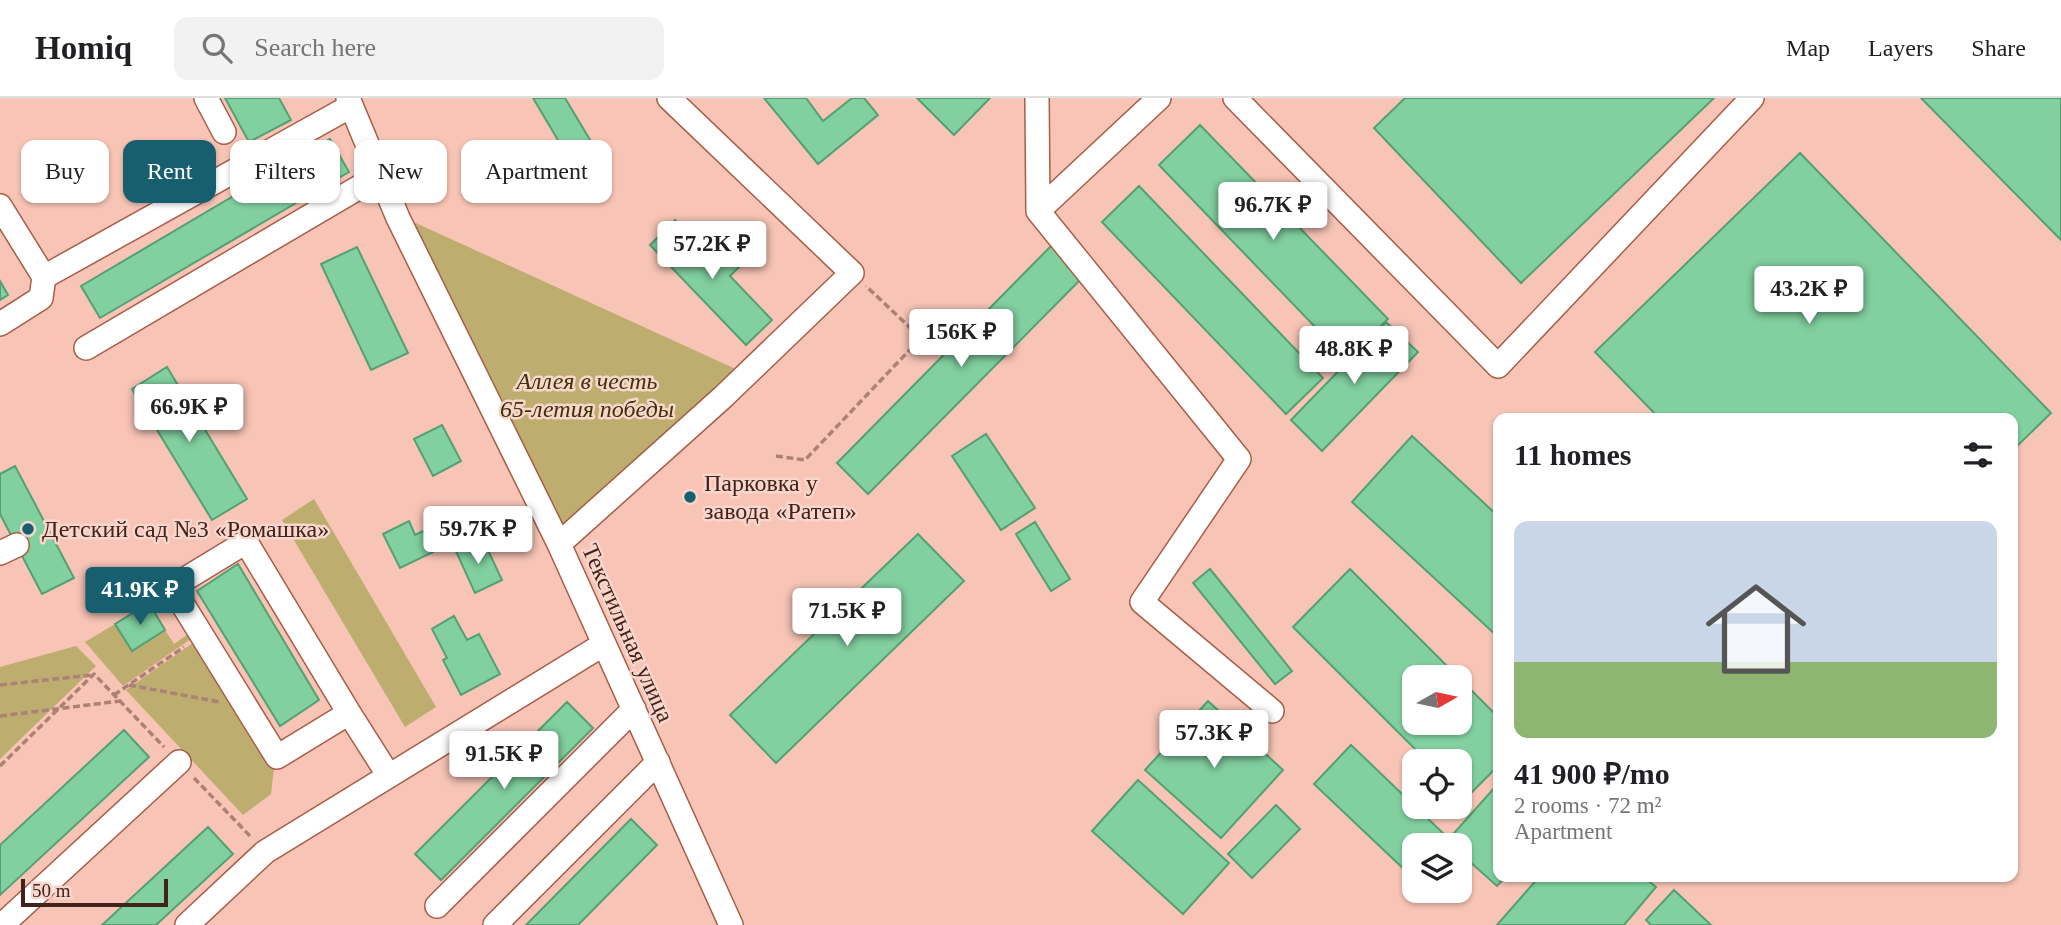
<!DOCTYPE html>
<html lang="en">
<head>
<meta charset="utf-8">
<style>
	body { margin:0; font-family:"Times New Roman",serif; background:#f2f2f2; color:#202124; height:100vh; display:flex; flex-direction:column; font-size:26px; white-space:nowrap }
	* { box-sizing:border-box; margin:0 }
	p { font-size:23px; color:#757577 }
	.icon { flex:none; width:38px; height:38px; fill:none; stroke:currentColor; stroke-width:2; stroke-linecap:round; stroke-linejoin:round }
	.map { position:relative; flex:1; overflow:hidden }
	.side { position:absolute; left:1493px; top:315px; width:525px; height:469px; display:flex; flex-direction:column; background:#fff; border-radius:14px; box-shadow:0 2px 5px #0004 }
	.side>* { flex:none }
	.guide { position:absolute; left:21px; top:42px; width:665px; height:63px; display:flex; gap:14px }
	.needle { width:46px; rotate:81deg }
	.fabs { position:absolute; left:1402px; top:567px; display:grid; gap:14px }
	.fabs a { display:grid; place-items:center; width:70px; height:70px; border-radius:14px; background:#fff; box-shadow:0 2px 5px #0004; font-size:35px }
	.scale { position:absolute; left:21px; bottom:18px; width:147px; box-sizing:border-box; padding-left:7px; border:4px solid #42221a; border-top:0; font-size:19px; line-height:24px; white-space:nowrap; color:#42221a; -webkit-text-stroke:5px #f9d6cc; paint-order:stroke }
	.price { position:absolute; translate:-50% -60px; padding:0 16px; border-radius:7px; background:#fff; color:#222; font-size:23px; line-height:46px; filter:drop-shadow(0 2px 4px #0008) }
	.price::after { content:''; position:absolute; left:50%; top:42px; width:21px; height:16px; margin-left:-10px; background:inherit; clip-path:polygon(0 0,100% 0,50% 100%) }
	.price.on { background:#175f6f; color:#fff }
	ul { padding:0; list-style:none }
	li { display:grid; align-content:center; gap:14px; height:371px; padding:0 21px }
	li+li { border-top:2px solid #e0e0e0 }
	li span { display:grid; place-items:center; height:217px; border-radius:14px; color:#555 }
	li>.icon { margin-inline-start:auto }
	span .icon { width:126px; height:126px; fill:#fffc; stroke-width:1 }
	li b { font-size:30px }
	h2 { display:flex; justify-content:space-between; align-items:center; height:84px; padding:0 21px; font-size:30px }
	.pill { padding:0 24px; border-radius:14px; background:#fff; box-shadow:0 2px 5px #0004; font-size:24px; line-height:63px }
	.pill.on { background:#175f6f; color:#fff }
	header { display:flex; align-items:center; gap:42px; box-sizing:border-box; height:98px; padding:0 35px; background:#fff; border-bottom:2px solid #e0e0e0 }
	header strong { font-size:33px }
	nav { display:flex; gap:38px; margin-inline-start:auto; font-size:24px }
	.search { width:490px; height:63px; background:#f2f2f2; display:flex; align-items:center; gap:18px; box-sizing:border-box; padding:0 24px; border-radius:14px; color:#757577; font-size:26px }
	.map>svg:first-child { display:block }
</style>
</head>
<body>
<header>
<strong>Homiq</strong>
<div class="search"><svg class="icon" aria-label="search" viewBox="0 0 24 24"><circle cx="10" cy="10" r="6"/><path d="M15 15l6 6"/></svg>Search here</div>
<nav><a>Map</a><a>Layers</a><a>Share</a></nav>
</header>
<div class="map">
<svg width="2061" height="827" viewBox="0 0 2061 827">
	<rect width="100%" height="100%" fill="#f7c4b6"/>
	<path fill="#bdae6f" d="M407,121L740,273L560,437Z
		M314,401L436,609L405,629L282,422Z
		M115,526L132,552L165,532L174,546L195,531L198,536L123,588L85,544Z
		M200,540L275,662L271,696L243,717L126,592Z
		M76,548L96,568L0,661V569Z"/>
	<path fill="#82d0a0" stroke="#54a073" stroke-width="2" d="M225,0H279L291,22L249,44Z
		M533,0H565L611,77L587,91Z
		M764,0H806L823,23L852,0H864L878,17L818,66Z
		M917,0H990L954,37Z
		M1405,0H1714L1521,185L1374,30Z
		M1921,0H2061V142Z
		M1200,27L1388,221L1346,261L1159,67Z
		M330,41L349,74L100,220L81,188Z
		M1800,55L2051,315L2012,353V320H1659L1595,254Z
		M1139,88L1323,280L1286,316L1102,124Z
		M675,122L714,161L727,148L743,165L730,178L772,222L746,247L650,147Z
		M1052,147L1084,178L868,396L837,365Z
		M357,149L408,255L371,272L321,166Z
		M0,183L8,197L0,202Z
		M1386,224L1418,254L1322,353L1291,322Z
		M167,269L247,401L212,422L132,291Z
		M442,327L461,363L433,378L414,341Z
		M986,336L1035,410L1001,432L952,358Z
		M1412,338L1498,418V539L1352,404Z
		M15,368L74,480L42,496L0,416V376Z
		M409,423L415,437L423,433L433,454L400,470L383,436Z
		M1035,424L1070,481L1051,493L1016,436Z
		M918,436L964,483L776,665L730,617Z
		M474,440L481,455L488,452L502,482L475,495L454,449Z
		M238,466L319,602L280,628L197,493Z
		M1210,471L1292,573L1275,586L1193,485Z
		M1350,471L1458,579H1414V625H1460V581L1498,619V668L1465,701L1460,696V663H1427L1293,529Z
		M149,505L165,532L132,553L115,526Z
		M454,518L467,542L479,536L500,576L461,597L443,562L447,560L432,531Z
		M1208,603L1283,672L1221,740L1145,672Z
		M567,604L593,630L441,782L415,756Z
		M124,632L149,659L0,797V747Z
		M1351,647L1445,737L1435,747H1414V769L1408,775L1314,686Z
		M1138,682L1229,765L1183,816L1092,733Z
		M1495,689L1498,691V779H1506L1497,788L1460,755V747H1451L1447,743Z
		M1276,707L1300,731L1252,780L1228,756Z
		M631,721L657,747L578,827H526Z
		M208,729L233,756L156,827H102Z
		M1539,779H1644L1656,789L1624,827H1497Z
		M1674,792L1711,827H1651L1646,822Z"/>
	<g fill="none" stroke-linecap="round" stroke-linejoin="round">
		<defs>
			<path id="minor" d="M206,0L224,34
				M348,0L398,120L559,446L731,827
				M1037,0L1038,113L1159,0
				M1235,0L1498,268L1752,0
				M0,108L44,179L41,200L0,226
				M1038,113L1239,361L1142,504L1272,613
				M44,179L351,8
				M86,250L380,77
				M246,444L349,615L277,659L172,489Z
				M559,446L723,299L852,175L669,0
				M0,455L17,447
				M349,615L389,678
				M437,808L634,611
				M2,827L179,664
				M187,827L265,754L604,546
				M495,827L658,664"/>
		</defs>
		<use href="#minor" stroke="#a75d48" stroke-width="26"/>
		<path stroke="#ac8176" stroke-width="3.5" stroke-dasharray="7 3.5" stroke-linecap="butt" d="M776,358L805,362L921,240L866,188
			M0,587L92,577
			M129,587L220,604
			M114,597L184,549
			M0,618L120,603
			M0,668L94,576L164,649
			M194,680L252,740"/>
		<use href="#minor" stroke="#fff" stroke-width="23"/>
	</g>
	<g fill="#175f6f" stroke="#f9d6cc" stroke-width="2.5">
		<circle cx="690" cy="399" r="7"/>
		<circle cx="28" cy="431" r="7"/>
	</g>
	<g text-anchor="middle" stroke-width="5" stroke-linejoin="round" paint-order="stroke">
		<g font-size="24" font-style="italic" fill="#3d3308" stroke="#f9d6cc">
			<text x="587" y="291">Аллея в честь<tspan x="587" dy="28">65-летия победы</tspan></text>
		</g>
		<g font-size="24" fill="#42221a" stroke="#f9d6cc" text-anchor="start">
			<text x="704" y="393">Парковка у<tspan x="704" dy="28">завода «Ратеп»</tspan></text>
			<text x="42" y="439">Детский сад №3 «Ромашка»</text>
		</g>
		<g font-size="24" fill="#42221a" stroke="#f9d6cc">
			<text transform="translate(628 535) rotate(66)" y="8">Текстильная улица</text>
		</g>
	</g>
</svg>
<div class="fabs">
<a><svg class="needle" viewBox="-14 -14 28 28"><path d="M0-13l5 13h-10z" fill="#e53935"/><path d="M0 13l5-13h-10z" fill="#757577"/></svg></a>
<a><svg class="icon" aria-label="locate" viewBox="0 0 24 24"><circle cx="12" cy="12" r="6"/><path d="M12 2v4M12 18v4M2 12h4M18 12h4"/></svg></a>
<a><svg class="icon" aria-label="layers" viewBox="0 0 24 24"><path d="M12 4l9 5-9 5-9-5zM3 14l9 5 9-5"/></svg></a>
</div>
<div class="scale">50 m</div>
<b class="price" style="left:1273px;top:144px">96.7K ₽</b>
<b class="price" style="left:712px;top:183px">57.2K ₽</b>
<b class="price" style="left:1809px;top:228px">43.2K ₽</b>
<b class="price" style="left:961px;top:271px">156K ₽</b>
<b class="price" style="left:1354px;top:288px">48.8K ₽</b>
<b class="price" style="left:189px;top:346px">66.9K ₽</b>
<b class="price" style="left:478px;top:468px">59.7K ₽</b>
<b class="price on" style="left:140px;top:529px">41.9K ₽</b>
<b class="price" style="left:847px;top:550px">71.5K ₽</b>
<b class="price" style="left:1214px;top:672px">57.3K ₽</b>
<b class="price" style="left:504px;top:693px">91.5K ₽</b>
<div class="guide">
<a class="pill">Buy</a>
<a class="pill on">Rent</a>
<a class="pill">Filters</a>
<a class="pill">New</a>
<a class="pill">Apartment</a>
</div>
<section class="side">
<h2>11 homes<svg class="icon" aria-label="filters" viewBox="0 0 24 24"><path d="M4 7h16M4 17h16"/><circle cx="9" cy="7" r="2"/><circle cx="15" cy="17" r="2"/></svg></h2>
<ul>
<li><span style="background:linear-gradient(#c9d6e8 65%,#8fb573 0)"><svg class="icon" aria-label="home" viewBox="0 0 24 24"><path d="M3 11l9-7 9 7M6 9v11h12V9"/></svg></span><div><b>41 900 ₽/mo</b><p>2 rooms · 72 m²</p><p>Apartment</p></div></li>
</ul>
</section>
</div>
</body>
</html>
